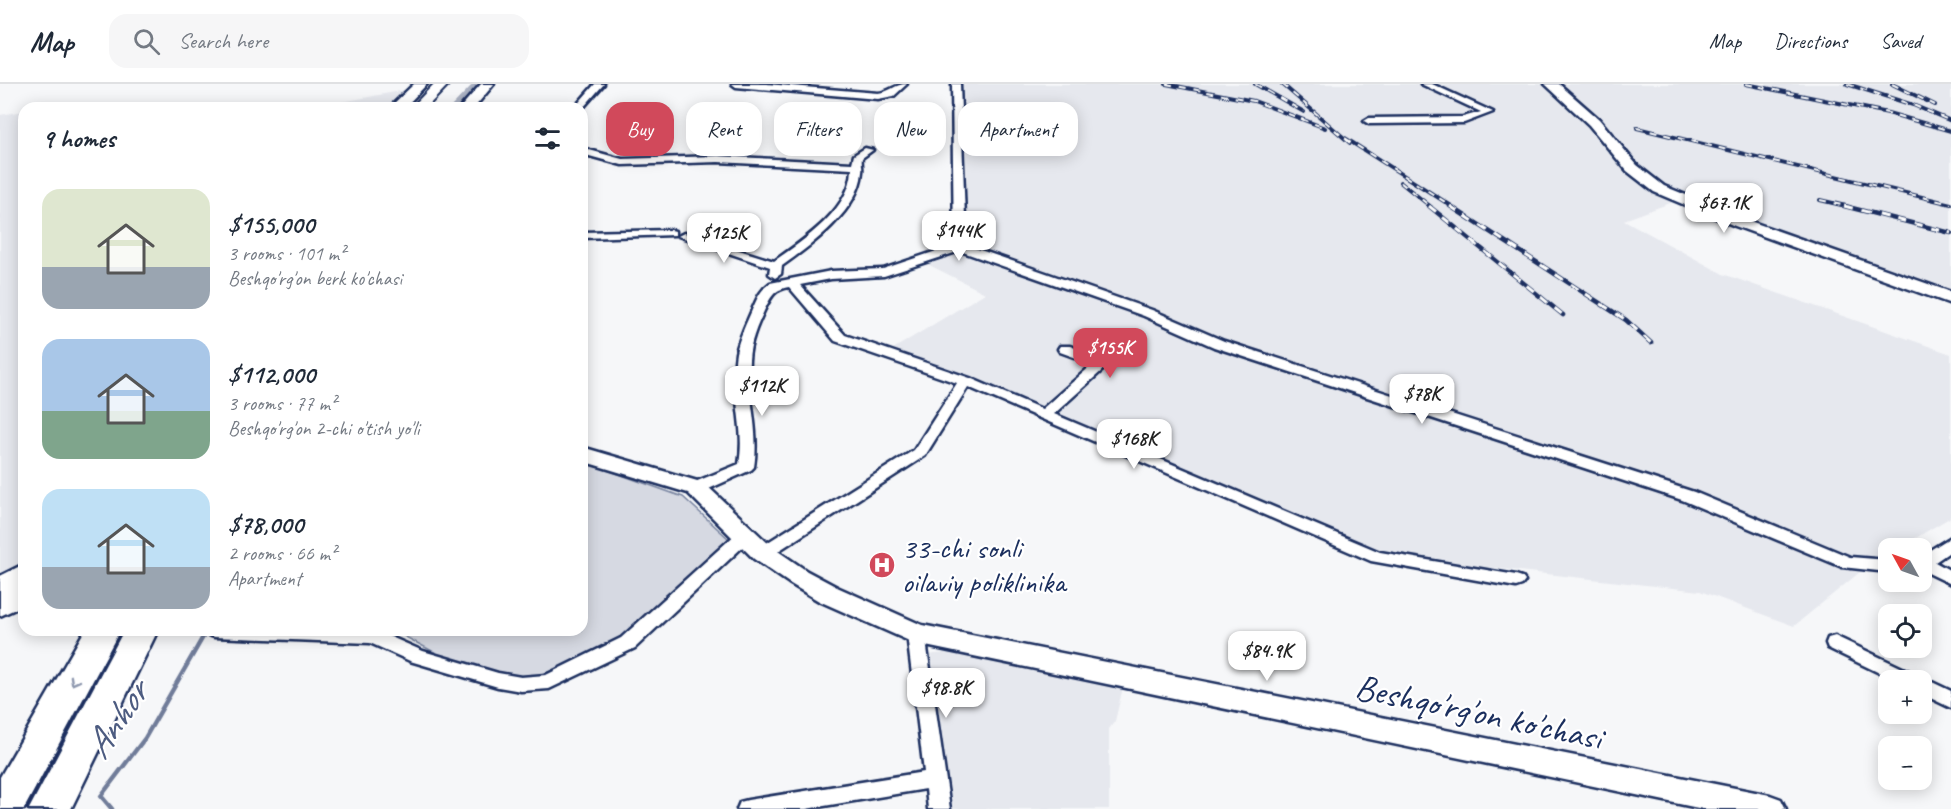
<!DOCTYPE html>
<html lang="en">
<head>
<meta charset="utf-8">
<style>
	body { margin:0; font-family:Caveat,sans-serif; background:#f6f6f7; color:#1f2937; height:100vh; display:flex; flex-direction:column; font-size:22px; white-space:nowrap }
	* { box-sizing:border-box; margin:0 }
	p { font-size:20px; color:#747a83 }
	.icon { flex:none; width:33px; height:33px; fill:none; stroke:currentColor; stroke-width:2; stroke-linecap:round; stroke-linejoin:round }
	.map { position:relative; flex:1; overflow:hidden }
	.sheet { position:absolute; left:18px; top:18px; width:570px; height:534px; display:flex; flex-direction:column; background:#fff; border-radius:18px; box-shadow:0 3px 15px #0003 }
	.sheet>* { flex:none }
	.banner { position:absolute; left:606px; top:18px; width:570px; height:54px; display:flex; gap:12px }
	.needle { width:39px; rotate:310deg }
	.buttons { position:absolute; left:1878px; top:454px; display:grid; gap:12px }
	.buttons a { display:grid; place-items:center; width:54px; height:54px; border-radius:12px; background:#fff; box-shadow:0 3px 15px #0003; font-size:30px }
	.price { position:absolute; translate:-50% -51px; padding:0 14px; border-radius:12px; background:#fff; color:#222; font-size:20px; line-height:39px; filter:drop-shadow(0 2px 3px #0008) }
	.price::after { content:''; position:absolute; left:50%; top:36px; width:18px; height:14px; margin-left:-9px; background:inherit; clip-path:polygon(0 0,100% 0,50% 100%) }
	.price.current { background:#d1495b; color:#fff }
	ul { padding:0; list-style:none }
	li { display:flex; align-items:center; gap:18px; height:150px; padding:0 24px }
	li span { display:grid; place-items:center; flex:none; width:168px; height:120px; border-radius:18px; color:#555 }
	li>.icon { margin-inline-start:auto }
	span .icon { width:72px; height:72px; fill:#fffc; stroke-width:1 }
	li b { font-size:26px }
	h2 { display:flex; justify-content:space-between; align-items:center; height:72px; padding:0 24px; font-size:26px }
	.chip { padding:0 21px; border-radius:18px; background:#fff; box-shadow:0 3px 15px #0003; font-size:21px; line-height:54px }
	.chip.current { background:#d1495b; color:#fff }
	header { display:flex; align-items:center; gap:36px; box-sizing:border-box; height:84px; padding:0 30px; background:#fff; border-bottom:2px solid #e0e1e3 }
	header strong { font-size:28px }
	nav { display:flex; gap:33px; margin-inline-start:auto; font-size:21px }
	.search { width:420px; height:54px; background:#f6f6f7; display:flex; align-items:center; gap:15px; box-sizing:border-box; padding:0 21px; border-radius:18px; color:#747a83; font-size:22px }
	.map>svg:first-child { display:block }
</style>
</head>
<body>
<header>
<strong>Map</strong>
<div class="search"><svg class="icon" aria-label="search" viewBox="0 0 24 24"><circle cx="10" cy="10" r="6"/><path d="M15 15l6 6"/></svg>Search here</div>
<nav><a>Map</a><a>Directions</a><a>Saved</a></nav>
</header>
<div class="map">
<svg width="1951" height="725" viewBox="0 0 1951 725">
	<rect width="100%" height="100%" fill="#f6f7f9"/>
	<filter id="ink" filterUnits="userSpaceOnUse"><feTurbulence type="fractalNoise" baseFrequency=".0167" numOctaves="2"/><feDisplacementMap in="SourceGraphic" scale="12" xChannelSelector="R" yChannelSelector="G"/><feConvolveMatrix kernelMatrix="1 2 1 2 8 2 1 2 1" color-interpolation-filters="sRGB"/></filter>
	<g filter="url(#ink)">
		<path fill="#e6e8ee" d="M959,0H1951V210L1684,114L1624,136L1723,190L1951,270V433L1897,465H1888V470L1860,488L1794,542L1700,507L1383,472L974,295L893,265L985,209L925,179L962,163Z
			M411,5L392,24H307L342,18Z
			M24,27V479L0,494V31Z
			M967,566L1124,599L1115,637L1109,645V725H953L928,571Z"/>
		<path fill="#d6d9e2" stroke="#7884a0" stroke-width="1.5" d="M585,378L683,413L730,456L623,556L595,572L527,595L451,577L400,550V546H582V380Z"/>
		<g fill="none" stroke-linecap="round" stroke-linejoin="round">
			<path stroke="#707c99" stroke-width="4.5" d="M112,725L101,712L145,654L207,546"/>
			<path fill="#a9b0c1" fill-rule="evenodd" d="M473,0H481L458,24H450Z"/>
			<defs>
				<path id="street" d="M595,0H604L582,25L574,24Z
					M732,0H766L878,9C890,8 895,0 907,0L894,12L878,15L736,3Z
					M952,0H960L966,161L1152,226L1224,257L1694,408L1850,473L1888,476V488L1842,483L1682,416L1214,263L1144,232L960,167L884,192L831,195L800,201L845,251L970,294L1042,325L1093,280L1060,268L1058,265L1060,262H1070L1104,275L1107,281L1105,284L1054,330L1380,468L1516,491L1522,493L1525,497L1522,501L1516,503L1371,477L968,303L925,372L769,473H757L755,469L757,465L914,366L957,299L835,257L789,203C773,206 771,213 764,227C757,242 750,258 749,276C747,312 760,346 754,383L751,386L702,408H690L688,404L690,400L739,380C746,343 730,306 736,269C739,254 746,240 752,226C757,215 760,206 770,199L831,187L883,185L954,161Z
					M1421,0H1432L1493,28L1464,39L1369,40L1364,37L1369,34L1463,33L1481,28Z
					M582,64L622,75L718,72L852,79L854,71L865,64L873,66L862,74C861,79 863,84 862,88C859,127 810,162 782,182L781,190L775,194L769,190L770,183L678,152L684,149L688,150L774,177C804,156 851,125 852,85L718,78L622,81L582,70Z
					M671,146L675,147V151L582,154V148Z
					M744,446L750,448L752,452L750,456L635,564L549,605L521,607L498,603L410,577L370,559L214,553L208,551L205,546H375L423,567L498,589L521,593L546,591L621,554L738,448Z
					M1951,453V467L1935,478L1951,487V500L1922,486V471Z
					M916,543L923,545L925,550L950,725H928L926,705L806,725H737L740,718L748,716L924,688L907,550L909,545Z
					M1835,552L1951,607V624L1922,610V597H1896L1828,564L1826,559L1828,554Z"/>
				<path id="secondary" d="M414,0H427L404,24H389Z
					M481,0H494L474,24H460Z
					M1545,0H1559L1599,35L1637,81L1664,102L1747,136L1951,208V220L1735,142L1654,108L1627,87L1589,41Z
					M582,363L704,399L772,463L807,487L837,503L922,541L1770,711L1781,715L1786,725H1703L916,560L819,517L789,499L754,475L688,409L582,377Z
					M24,480V502L0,514V492Z"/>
				<path id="primary" d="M434,0H449L426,24H411Z"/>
				<path id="highway" d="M24,493V521L0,532V504Z
					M85,546H120L24,725H0V693Z
					M124,546H158L71,725H29Z"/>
			</defs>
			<use href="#street" stroke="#1b2f5e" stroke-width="5"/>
			<use href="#secondary" stroke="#1b2f5e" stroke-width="5"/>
			<use href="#primary" stroke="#1b2f5e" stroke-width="4"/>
			<use href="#highway" stroke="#1b2f5e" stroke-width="5"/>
			<use href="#street" fill="#fff" fill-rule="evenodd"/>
			<use href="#secondary" fill="#fff" fill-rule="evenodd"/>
			<use href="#primary" fill="#fff" fill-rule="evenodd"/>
			<use href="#highway" fill="#fff" fill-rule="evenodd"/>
			<defs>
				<path id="rail-far1" d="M1166,0L1254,17L1325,44
					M1255,0L1304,28
					M1282,0L1350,59
					M1746,0L1888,29L1951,47
					M1847,0L1913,21L1951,37
					M1892,0L1935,21
					M1637,44L1951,120
					M1345,54L1453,123
					M1400,98L1431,123
					M1820,116L1850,123"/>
				<path id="rail" d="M1429,122L1563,231
					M1450,122L1626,236L1651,259
					M1844,122L1951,149"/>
			</defs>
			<use href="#rail-far1" stroke="#1b2f5e" stroke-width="4"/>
			<use href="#rail" stroke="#1b2f5e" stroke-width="4.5"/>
			<use href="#rail-far1" stroke="#fff" stroke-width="2" stroke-dasharray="7" stroke-linecap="butt"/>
			<use href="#rail" stroke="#fff" stroke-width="3" stroke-dasharray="9" stroke-linecap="butt"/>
		</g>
		<defs><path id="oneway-chevron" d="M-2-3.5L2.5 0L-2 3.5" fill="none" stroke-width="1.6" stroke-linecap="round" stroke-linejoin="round" transform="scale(1.5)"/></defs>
		<use stroke="#8d97ae" href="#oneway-chevron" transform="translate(74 597) rotate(119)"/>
	</g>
	<defs>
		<symbol id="hospital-disc" viewBox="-11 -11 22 22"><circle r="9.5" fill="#d1495b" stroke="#fff"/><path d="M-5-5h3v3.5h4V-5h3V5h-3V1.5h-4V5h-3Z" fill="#fff"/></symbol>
	</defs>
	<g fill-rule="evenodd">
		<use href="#hospital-disc" x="867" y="466" width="30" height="30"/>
	</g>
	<g text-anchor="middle" stroke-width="4.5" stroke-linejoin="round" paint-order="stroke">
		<g font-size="30" fill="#1b2f5e" stroke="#fff" text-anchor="start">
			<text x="902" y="474">33-chi sonli<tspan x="902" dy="34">oilaviy poliklinika</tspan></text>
		</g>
		<g font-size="36" fill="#1b2f5e" stroke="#fff">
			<text transform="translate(1479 627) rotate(12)" y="13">Beshqo'rg'on ko'chasi</text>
		</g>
		<g font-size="39" font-style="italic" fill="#4d5c81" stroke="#fff">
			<text transform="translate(115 635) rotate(-56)" y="14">Anhor</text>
		</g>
	</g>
</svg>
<div class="buttons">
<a><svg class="needle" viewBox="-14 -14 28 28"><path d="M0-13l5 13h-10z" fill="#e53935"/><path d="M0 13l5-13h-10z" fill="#747a83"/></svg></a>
<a><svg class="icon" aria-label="locate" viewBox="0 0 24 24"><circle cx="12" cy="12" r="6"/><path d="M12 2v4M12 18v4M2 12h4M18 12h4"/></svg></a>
<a>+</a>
<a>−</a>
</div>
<b class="price" style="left:1724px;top:150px">$67.1K</b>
<b class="price" style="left:959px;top:178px">$144K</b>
<b class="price" style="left:724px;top:180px">$125K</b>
<b class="price current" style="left:1110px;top:295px">$155K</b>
<b class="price" style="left:762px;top:333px">$112K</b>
<b class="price" style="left:1422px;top:341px">$78K</b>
<b class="price" style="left:1134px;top:386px">$168K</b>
<b class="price" style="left:1267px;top:598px">$84.9K</b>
<b class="price" style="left:946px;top:635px">$98.8K</b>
<div class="banner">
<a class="chip current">Buy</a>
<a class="chip">Rent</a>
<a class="chip">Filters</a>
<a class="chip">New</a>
<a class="chip">Apartment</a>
</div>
<section class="sheet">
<h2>9 homes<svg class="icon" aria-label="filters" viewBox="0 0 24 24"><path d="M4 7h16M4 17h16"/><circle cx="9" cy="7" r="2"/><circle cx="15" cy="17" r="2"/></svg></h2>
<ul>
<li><span style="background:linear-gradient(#dfe7d0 65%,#9aa5b1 0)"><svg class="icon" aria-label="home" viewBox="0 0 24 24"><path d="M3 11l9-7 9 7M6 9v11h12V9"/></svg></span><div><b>$155,000</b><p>3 rooms · 101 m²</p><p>Beshqo'rg'on berk ko'chasi</p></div></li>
<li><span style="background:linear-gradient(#a9c7e8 60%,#7fa58c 0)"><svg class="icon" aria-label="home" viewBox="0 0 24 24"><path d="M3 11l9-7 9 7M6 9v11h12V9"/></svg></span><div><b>$112,000</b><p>3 rooms · 77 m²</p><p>Beshqo'rg'on 2-chi o'tish yo'li</p></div></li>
<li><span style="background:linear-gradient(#bfe0f5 65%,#9aa5b1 0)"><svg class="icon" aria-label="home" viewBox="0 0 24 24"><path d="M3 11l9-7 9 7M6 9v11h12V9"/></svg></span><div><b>$78,000</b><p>2 rooms · 66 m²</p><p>Apartment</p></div></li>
</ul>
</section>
</div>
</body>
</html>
